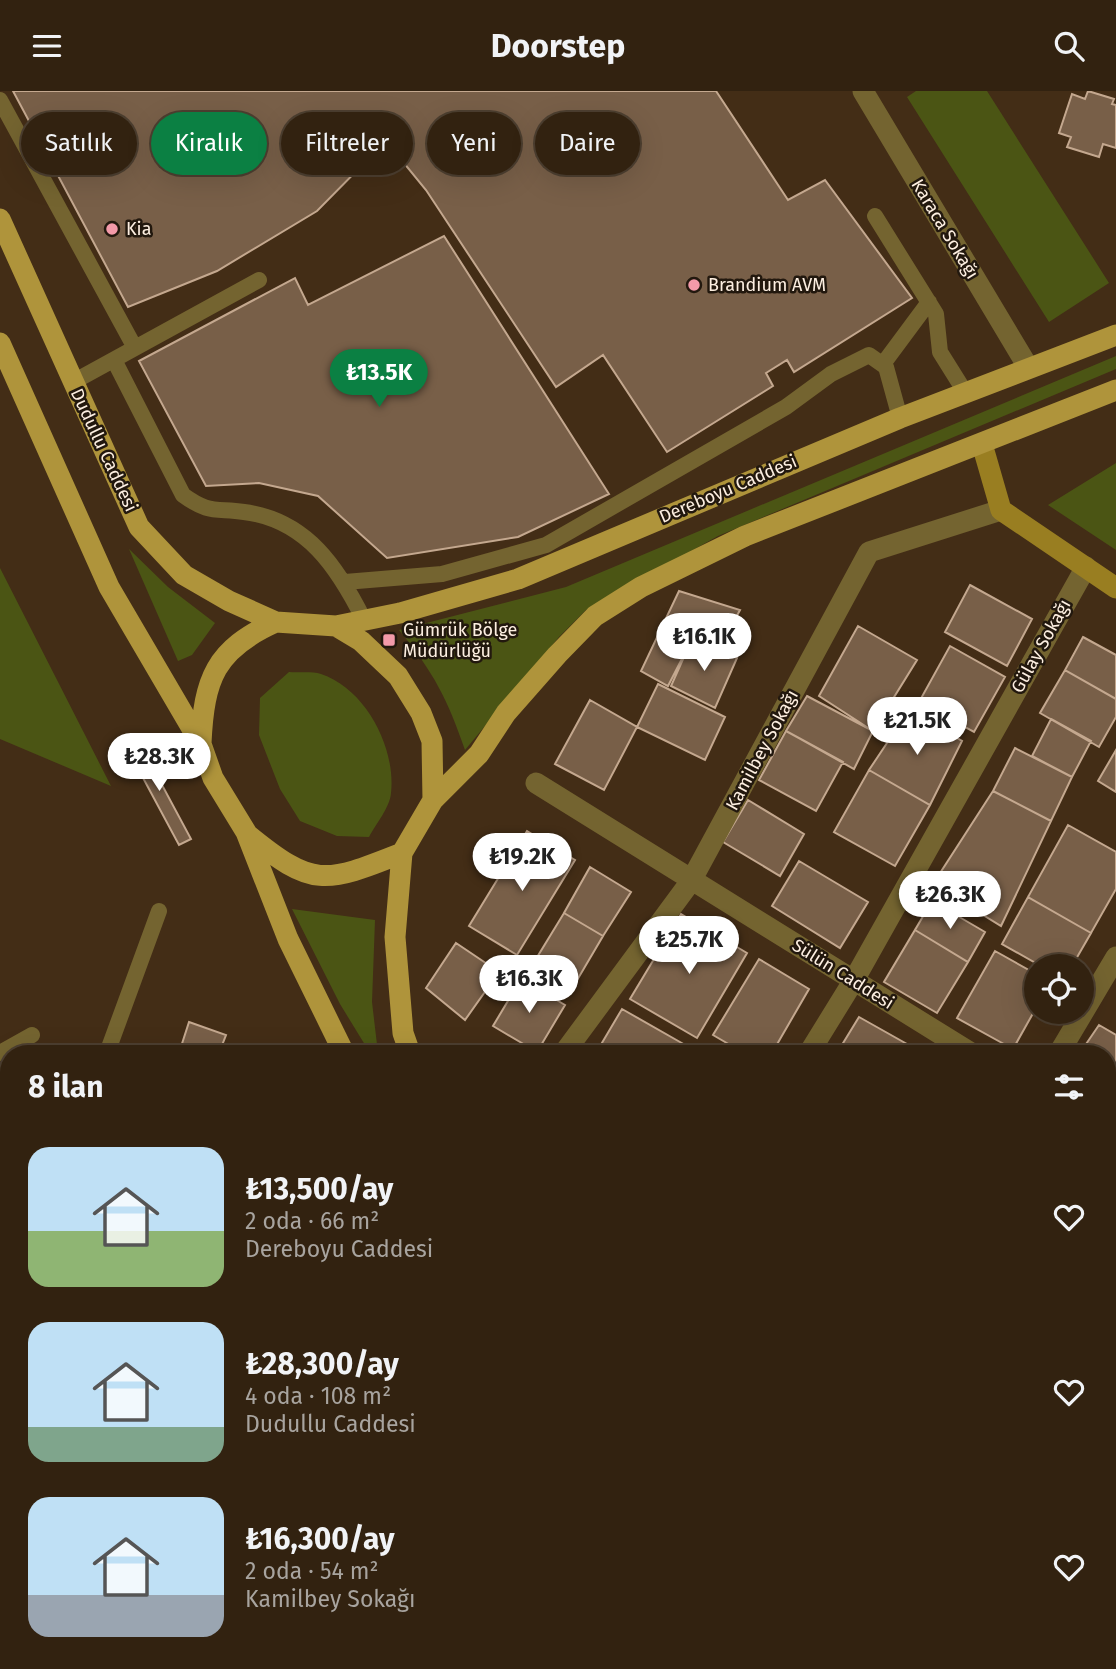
<!DOCTYPE html>
<html lang="tr">
<head>
<meta charset="utf-8">
<style>
	body { margin:0; font-family:"Fira Sans",sans-serif; background:#3d2f1e; color:#f1f3f6; height:100vh; display:flex; flex-direction:column; font-size:26px; white-space:nowrap }
	* { box-sizing:border-box; margin:0 }
	p { font-size:23px; color:#a8a49f }
	.icon { flex:none; width:38px; height:38px; fill:none; stroke:currentColor; stroke-width:2; stroke-linecap:round; stroke-linejoin:round }
	.map { position:relative; flex:1; overflow:hidden }
	.panel { position:absolute; left:0px; top:954px; width:1116px; height:625px; display:flex; flex-direction:column; background:#322210; border-radius:28px 28px 0 0; box-shadow:0 7px 28px #0002,0 0 0 2px #4d3f30 }
	.panel>* { flex:none }
	.banner { position:absolute; left:21px; top:21px; width:700px; height:63px; display:flex; gap:14px }
	.tools { position:absolute; left:1024px; top:863px; display:grid; gap:14px }
	.tools a { display:grid; place-items:center; width:70px; height:70px; border-radius:50%; background:#322210; box-shadow:0 7px 28px #0002,0 0 0 2px #4d3f30; font-size:35px }
	.price { position:absolute; translate:-50% -60px; padding:0 16px; border-radius:24px; background:#fff; color:#222; font-size:23px; line-height:46px; filter:drop-shadow(0 2px 4px #0008) }
	.price::after { content:''; position:absolute; left:50%; top:42px; width:21px; height:16px; margin-left:-10px; background:inherit; clip-path:polygon(0 0,100% 0,50% 100%) }
	.price.on { background:#0b8043; color:#fff }
	ul { padding:0; list-style:none }
	li { display:flex; align-items:center; gap:21px; height:175px; padding:0 28px }
	li span { display:grid; place-items:center; flex:none; width:196px; height:140px; border-radius:21px; color:#555 }
	li>.icon { margin-inline-start:auto }
	span .icon { width:84px; height:84px; fill:#fffc; stroke-width:1 }
	li b { font-size:30px }
	h2 { display:flex; justify-content:space-between; align-items:center; height:84px; padding:0 28px; font-size:30px }
	.tag { padding:0 24px; border-radius:32px; background:#322210; box-shadow:0 7px 28px #0002,0 0 0 2px #4d3f30; font-size:24px; line-height:63px }
	.tag.on { background:#0b8043; color:#fff }
	header { display:flex; justify-content:space-between; align-items:center; height:91px; padding:0 28px; background:#322210; font-size:32px; font-weight:700 }
	.map>svg:first-child { display:block }
</style>
</head>
<body>
<header><svg class="icon" aria-label="menu" viewBox="0 0 24 24"><path d="M4 6h16M4 12h16M4 18h16"/></svg>Doorstep<svg class="icon" aria-label="search" viewBox="0 0 24 24"><circle cx="10" cy="10" r="6"/><path d="M15 15l6 6"/></svg></header>
<div class="map">
<svg width="1116" height="1578" viewBox="0 0 1116 1578">
	<rect width="100%" height="100%" fill="#432d16"/>
	<path fill="#4b5514" d="M916,0H987L1109,192L1049,231L907,6Z
		M1116,265V278L718,445L586,519L559,546L465,659C447,607 434,582 399,539L566,496Z
		M1116,372V459L1048,414Z
		M129,458L168,496L215,532L192,564L178,570Z
		M0,477L111,695L0,648Z
		M289,581C298,582 312,580 321,583C366,598 396,657 391,702C390,716 376,733 369,746L337,745L300,730L280,698L259,644L260,607Z
		M292,818L375,829L372,911L378,962H370L340,913Z
		M827,1570H868L871,1578H814Z"/>
	<path fill="#785f48" stroke="#c4a88f" stroke-width="2" d="M13,0H716L788,109L825,89L912,207L794,281L787,269L766,282L773,295L667,361L603,264L556,296L426,99L386,50L317,120L217,180L128,216Z
		M1088,0L1114,8L1112,13L1116,14V57L1103,53L1099,66L1067,56L1071,46L1059,42L1072,3L1085,8Z
		M444,145L609,403L518,446L387,467L318,405L259,392L206,395L139,270L295,187L308,214Z
		M970,494L1032,528L1007,575L945,541Z
		M679,500L740,519L722,552L692,548L668,595L641,580Z
		M858,535L917,569L873,640L819,605Z
		M1083,546L1116,564V608L1065,579Z
		M692,548L737,567L715,617L671,595Z
		M950,555L1005,586L974,641L919,611Z
		M1065,579L1116,608V626L1099,656L1040,622Z
		M658,593L725,626L705,669L637,636Z
		M807,605L873,640L854,678L786,640Z
		M590,609L637,636L604,699L555,673Z
		M909,619L962,650L930,714L869,679Z
		M1051,628L1091,650L1072,686L1032,665Z
		M786,640L843,671L816,720L759,689Z
		M139,651L191,748L179,754L127,657Z
		M1015,657L1072,686L1051,730L993,700Z
		M1116,659V701L1098,690Z
		M869,679L930,714L895,775L834,741Z
		M993,700L1051,730L1001,835L933,793Z
		M748,709L804,743L780,785L723,751Z
		M1068,734L1116,761V798L1091,842L1028,806Z
		M527,740L575,769L517,864L469,835Z
		M799,770L868,811L840,857L772,815Z
		M590,776L631,801L603,845L564,822Z
		M1028,806L1091,842L1072,875H1041L1002,853Z
		M932,810L985,841L968,871L915,839Z
		M564,822L603,845L576,891L536,868Z
		M681,823L747,862L697,947L630,908Z
		M915,839L968,871L937,922L884,891Z
		M456,852L499,881L465,929L426,897Z
		M995,860L1036,883V917L1013,958L957,927Z
		M759,868L809,898L772,962H744L713,944Z
		M521,888L565,914L537,961L493,935Z
		M622,918L687,955L683,962H596Z
		M859,926L914,957L910,962H837Z
		M189,931L226,944L219,962H179Z
		M1099,934L1116,944V996L1108,991V962H1080Z
		M1108,1076L1116,1081V1136L1108,1132Z
		M1108,1142L1116,1146V1193L1108,1188Z
		M1116,1285V1320L1108,1315V1299Z
		M1108,1318L1116,1323V1365L1108,1360Z
		M1108,1414L1115,1418L1108,1429Z
		M1113,1457L1116,1459V1508L1108,1503V1466Z
		M1108,1519L1116,1524L1114,1574L1108,1570Z
		M622,1570H690L687,1578H643Z"/>
	<g fill="none" stroke-linecap="round" stroke-linejoin="round">
		<path stroke="#746430" stroke-width="16" d="M0,9L135,257
			M875,125L936,223L940,261L965,301
			M114,269L183,404C209,423 215,417 244,421C307,429 338,477 364,529
			M883,273L929,211
			M73,291L259,189
			M345,491L442,483L546,454L786,316L831,283L869,264L886,276L900,327
			M0,962L32,944
			M107,962L159,820
			M0,1195L9,1183
			M0,1249L9,1273
			M737,1578L764,1570"/>
		<path stroke="#746430" stroke-width="21" d="M863,0L1028,276
			M536,692L971,962
			M564,962L691,790L869,461L1001,419
			M809,962L854,889L1086,476
			M1059,962L1116,866
			M1108,1045L1116,1050
			M1108,1251L1116,1238"/>
		<path stroke="#997e21" stroke-width="21" d="M982,353L1001,419L1116,497"/>
		<path stroke="#af943b" stroke-width="21" d="M0,128L139,436L184,484L229,510L276,531L336,535L361,550L398,585L421,622L432,650L433,709L402,762L395,846L403,942L410,962
			M0,252L109,496L201,653L213,687L246,741L288,848L344,962
			M336,535L400,522L518,488L900,327L1116,244
			M201,652C204,588 215,558 276,531
			M433,709L479,663L506,622L557,564L595,525L641,496L745,445L1116,299
			M247,743C313,797 324,793 402,762
			M933,1570L941,1578
			M1003,1570L1010,1578"/>
	</g>
	<g fill="#f39aa9" stroke="#22180e" stroke-width="2.5">
		<circle cx="112" cy="138" r="7"/>
		<circle cx="694" cy="194" r="7"/>
		<rect x="382" y="542" width="14" height="14" rx="3.5"/>
	</g>
	<g text-anchor="middle" stroke-width="5" stroke-linejoin="round" paint-order="stroke">
		<g font-size="18" fill="#fdefe1" stroke="#22180e" text-anchor="start">
			<text x="126" y="144">Kia</text>
			<text x="708" y="200">Brandium AVM</text>
			<text x="403" y="545">Gümrük Bölge<tspan x="403" dy="21">Müdürlüğü</tspan></text>
		</g>
		<g font-size="18" fill="#fdefe1" stroke="#22180e">
			<text transform="translate(945 138) rotate(59)" y="6">Karaca Sokağı</text>
			<text transform="translate(104 359) rotate(65)" y="6">Dudullu Caddesi</text>
			<text transform="translate(728 398) rotate(-23)" y="6">Dereboyu Caddesi</text>
			<text transform="translate(1041 555) rotate(-61)" y="6">Gülay Sokağı</text>
			<text transform="translate(762 659) rotate(-62)" y="6">Kamilbey Sokağı</text>
			<text transform="translate(843 883) rotate(32)" y="6">Sülün Caddesi</text>
		</g>
	</g>
</svg>
<div class="tools">
<a><svg class="icon" aria-label="locate" viewBox="0 0 24 24"><circle cx="12" cy="12" r="6"/><path d="M12 2v4M12 18v4M2 12h4M18 12h4"/></svg></a>
</div>
<b class="price on" style="left:379px;top:318px">₺13.5K</b>
<b class="price" style="left:704px;top:582px">₺16.1K</b>
<b class="price" style="left:917px;top:666px">₺21.5K</b>
<b class="price" style="left:159px;top:702px">₺28.3K</b>
<b class="price" style="left:522px;top:802px">₺19.2K</b>
<b class="price" style="left:950px;top:840px">₺26.3K</b>
<b class="price" style="left:689px;top:885px">₺25.7K</b>
<b class="price" style="left:529px;top:924px">₺16.3K</b>
<div class="banner">
<a class="tag">Satılık</a>
<a class="tag on">Kiralık</a>
<a class="tag">Filtreler</a>
<a class="tag">Yeni</a>
<a class="tag">Daire</a>
</div>
<section class="panel">
<h2>8 ilan<svg class="icon" aria-label="filters" viewBox="0 0 24 24"><path d="M4 7h16M4 17h16"/><circle cx="9" cy="7" r="2"/><circle cx="15" cy="17" r="2"/></svg></h2>
<ul>
<li><span style="background:linear-gradient(#bfe0f5 60%,#8fb573 0)"><svg class="icon" aria-label="home" viewBox="0 0 24 24"><path d="M3 11l9-7 9 7M6 9v11h12V9"/></svg></span><div><b>₺13,500/ay</b><p>2 oda · 66 m²</p><p>Dereboyu Caddesi</p></div><svg class="icon" aria-label="heart" viewBox="0 0 24 24"><path d="M12 20l-8-8c-3-5 5-10 8-4 3-6 11-1 8 4z"/></svg></li>
<li><span style="background:linear-gradient(#bfe0f5 75%,#7fa58c 0)"><svg class="icon" aria-label="home" viewBox="0 0 24 24"><path d="M3 11l9-7 9 7M6 9v11h12V9"/></svg></span><div><b>₺28,300/ay</b><p>4 oda · 108 m²</p><p>Dudullu Caddesi</p></div><svg class="icon" aria-label="heart" viewBox="0 0 24 24"><path d="M12 20l-8-8c-3-5 5-10 8-4 3-6 11-1 8 4z"/></svg></li>
<li><span style="background:linear-gradient(#bfe0f5 70%,#9aa5b1 0)"><svg class="icon" aria-label="home" viewBox="0 0 24 24"><path d="M3 11l9-7 9 7M6 9v11h12V9"/></svg></span><div><b>₺16,300/ay</b><p>2 oda · 54 m²</p><p>Kamilbey Sokağı</p></div><svg class="icon" aria-label="heart" viewBox="0 0 24 24"><path d="M12 20l-8-8c-3-5 5-10 8-4 3-6 11-1 8 4z"/></svg></li>
</ul>
</section>
</div>
</body>
</html>
